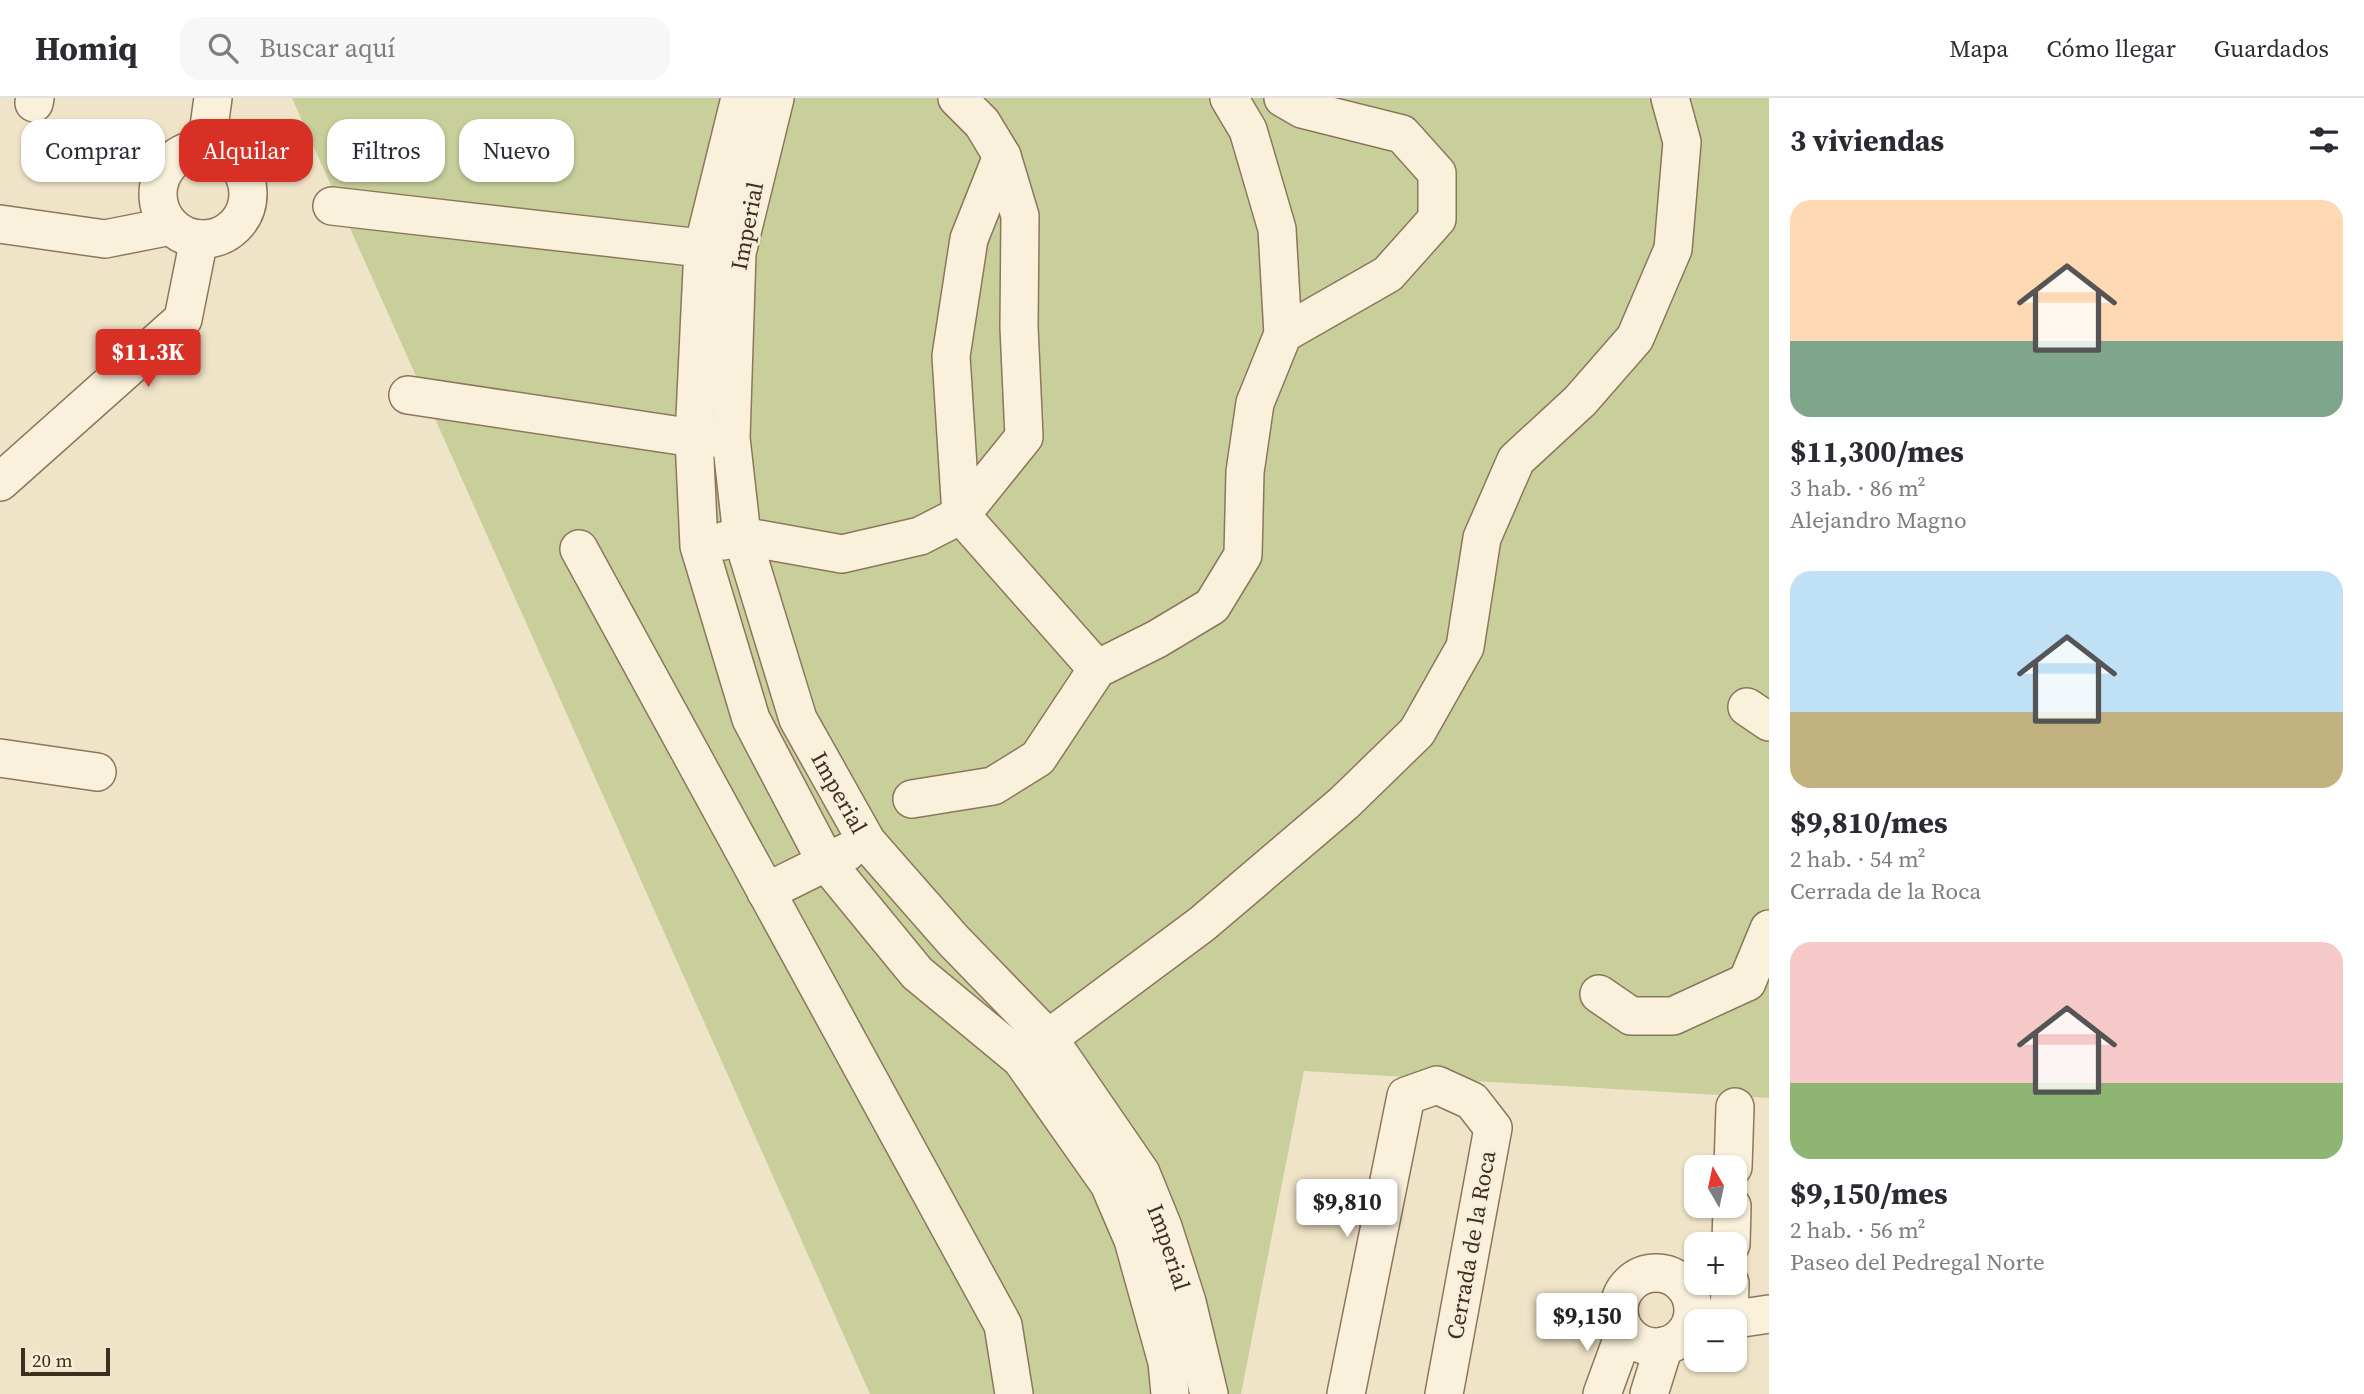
<!DOCTYPE html>
<html lang="es">
<head>
<meta charset="utf-8">
<style>
	body { margin:0; font-family:"Source Serif 4",serif; background:#f7f7f7; color:#2b2b33; height:100vh; display:flex; flex-direction:column; font-size:26px; white-space:nowrap }
	* { box-sizing:border-box; margin:0 }
	p { font-size:23px; color:#7c7c81 }
	.icon { flex:none; width:38px; height:38px; fill:none; stroke:currentColor; stroke-width:2; stroke-linecap:round; stroke-linejoin:round }
	.map { position:relative; flex:1; overflow:hidden }
	.drawer { display:flex; flex-direction:column; background:#fff; width:595px }
	.drawer>* { flex:none }
	.top-card { position:absolute; left:21px; top:21px; width:665px; height:63px; display:flex; gap:14px }
	.needle { width:46px; rotate:351deg }
	.fabs { position:absolute; left:1684px; top:1057px; display:grid; gap:14px }
	.fabs a { display:grid; place-items:center; width:63px; height:63px; border-radius:14px; background:#fff; box-shadow:0 2px 5px #0004; font-size:35px }
	.scale { position:absolute; left:21px; bottom:18px; width:89px; box-sizing:border-box; padding-left:7px; border:4px solid #3d2e20; border-top:0; font-size:19px; line-height:24px; white-space:nowrap; color:#3d2e20; -webkit-text-stroke:5px #f7eed8; paint-order:stroke }
	.price { position:absolute; translate:-50% -60px; padding:0 16px; border-radius:7px; background:#fff; color:#222; font-size:23px; line-height:46px; filter:drop-shadow(0 2px 4px #0008) }
	.price::after { content:''; position:absolute; left:50%; top:42px; width:21px; height:16px; margin-left:-10px; background:inherit; clip-path:polygon(0 0,100% 0,50% 100%) }
	.price.on { background:#d93025; color:#fff }
	ul { padding:0; list-style:none }
	li { display:grid; align-content:center; gap:14px; height:371px; padding:0 21px }
	li span { display:grid; place-items:center; height:217px; border-radius:21px; color:#555 }
	li>.icon { margin-inline-start:auto }
	span .icon { width:126px; height:126px; fill:#fffc; stroke-width:1 }
	li b { font-size:30px }
	h2 { display:flex; justify-content:space-between; align-items:center; height:84px; padding:0 21px; font-size:30px }
	.chip { padding:0 24px; border-radius:21px; background:#fff; box-shadow:0 2px 5px #0004; font-size:24px; line-height:63px }
	.chip.on { background:#d93025; color:#fff }
	header { display:flex; align-items:center; gap:42px; box-sizing:border-box; height:98px; padding:0 35px; background:#fff; border-bottom:2px solid #e1e1e2 }
	header strong { font-size:33px }
	nav { display:flex; gap:38px; margin-inline-start:auto; font-size:24px }
	.search { width:490px; height:63px; background:#f7f7f7; display:flex; align-items:center; gap:18px; box-sizing:border-box; padding:0 24px; border-radius:21px; color:#7c7c81; font-size:26px }
	main { display:flex; flex:1; min-height:0 }
	.map>svg:first-child { display:block }
</style>
</head>
<body>
<header>
<strong>Homiq</strong>
<div class="search"><svg class="icon" aria-label="search" viewBox="0 0 24 24"><circle cx="10" cy="10" r="6"/><path d="M15 15l6 6"/></svg>Buscar aquí</div>
<nav><a>Mapa</a><a>Cómo llegar</a><a>Guardados</a></nav>
</header>
<main>
<div class="map">
<svg width="1769" height="1296" viewBox="0 0 1769 1296">
	<rect width="100%" height="100%" fill="#f0e4c8"/>
	<path fill="#c9cf9b" d="M292,0H1769V1000L1304,973L1241,1296H870Z"/>
	<g fill="none" stroke-linecap="round" stroke-linejoin="round">
		<defs>
			<g id="minor">
				<path d="M740,0L703,150L694,340L699,448L751,621L826,764L917,875L1021,961L1109,1086L1133,1142L1167,1264L1170,1296"/>
				<path id="s1" d="M775,0L737,155L731,340L742,438L798,621L867,744L953,842L1049,941L1141,1075L1163,1129L1187,1204L1209,1296"/>
				<path d="M1283,0L1302,11L1402,36L1437,75V121L1388,176L1283,236"/>
				<path d="M34,5L35,0"/>
				<path d="M206,50L213,0"/>
				<circle cx="203" cy="96" r="45"/>
				<path d="M1002,58L969,141L951,258L961,417L1097,571"/>
				<path d="M332,108L727,153"/>
				<path d="M0,126L105,141L171,128"/>
				<path d="M408,297L694,340H719"/>
				<path d="M0,384L183,221L199,141"/>
				<path d="M723,443L742,438L842,456L920,438L961,417L1024,339L1019,229L1020,118L1002,58L982,25L957,0"/>
				<path d="M579,451L1003,1227L1014,1296"/>
				<path d="M1747,609L1769,624"/>
				<path d="M0,660L97,674"/>
				<path d="M912,701L993,688L1038,660L1097,571L1157,541L1212,508L1243,457L1245,374L1255,305L1283,236L1277,131L1248,32L1229,0"/>
				<path d="M766,794L847,754"/>
				<path d="M1747,884L1769,831"/>
				<path d="M1599,896L1631,918H1673L1747,884"/>
				<path d="M1030,954L1202,826L1344,705L1417,634L1465,549L1482,440L1516,362L1580,303L1635,240L1673,151L1682,44L1670,0"/>
				<path d="M1733,1069L1735,1009"/>
				<path d="M1731,1146L1732,1108"/>
				<circle cx="1656" cy="1212" r="37"/>
				<path d="M1693,1219L1729,1222L1769,1216"/>
				<path d="M1729,1222L1730,1185"/>
				<path d="M1346,1296L1406,998L1437,987L1472,1003L1493,1030L1444,1296"/>
				<path d="M1602,1296L1625,1233"/>
				<path d="M1649,1296L1664,1248"/>
			</g>
		</defs>
		<use href="#minor" stroke="#8d765c" stroke-width="40"/>
		<use href="#minor" stroke="#faf1dc" stroke-width="37"/>
	</g>
	<g text-anchor="middle" stroke-width="5" stroke-linejoin="round" paint-order="stroke">
		<g font-size="23" fill="#3d2e20" stroke="#f7eed8">
			<text transform="translate(747 128) rotate(-79)" y="8">Imperial</text>
			<text dy="8" stroke="none"><textPath href="#s1" startOffset="719">Imperial</textPath></text>
			<text transform="translate(1471 1147) rotate(-80)" y="8">Cerrada de la Roca</text>
			<text dy="8" stroke="none"><textPath href="#s1" startOffset="1286">Imperial</textPath></text>
		</g>
	</g>
</svg>
<div class="fabs">
<a><svg class="needle" viewBox="-14 -14 28 28"><path d="M0-13l5 13h-10z" fill="#e53935"/><path d="M0 13l5-13h-10z" fill="#7c7c81"/></svg></a>
<a>+</a>
<a>−</a>
</div>
<div class="scale">20 m</div>
<b class="price on" style="left:148px;top:291px">$11.3K</b>
<b class="price" style="left:1347px;top:1141px">$9,810</b>
<b class="price" style="left:1587px;top:1255px">$9,150</b>
<div class="top-card">
<a class="chip">Comprar</a>
<a class="chip on">Alquilar</a>
<a class="chip">Filtros</a>
<a class="chip">Nuevo</a>
</div>
</div>
<section class="drawer">
<h2>3 viviendas<svg class="icon" aria-label="filters" viewBox="0 0 24 24"><path d="M4 7h16M4 17h16"/><circle cx="9" cy="7" r="2"/><circle cx="15" cy="17" r="2"/></svg></h2>
<ul>
<li><span style="background:linear-gradient(#ffd9b3 65%,#7fa58c 0)"><svg class="icon" aria-label="home" viewBox="0 0 24 24"><path d="M3 11l9-7 9 7M6 9v11h12V9"/></svg></span><div><b>$11,300/mes</b><p>3 hab. · 86 m²</p><p>Alejandro Magno</p></div></li>
<li><span style="background:linear-gradient(#bfe0f5 65%,#c2b280 0)"><svg class="icon" aria-label="home" viewBox="0 0 24 24"><path d="M3 11l9-7 9 7M6 9v11h12V9"/></svg></span><div><b>$9,810/mes</b><p>2 hab. · 54 m²</p><p>Cerrada de la Roca</p></div></li>
<li><span style="background:linear-gradient(#f6c9c9 65%,#8fb573 0)"><svg class="icon" aria-label="home" viewBox="0 0 24 24"><path d="M3 11l9-7 9 7M6 9v11h12V9"/></svg></span><div><b>$9,150/mes</b><p>2 hab. · 56 m²</p><p>Paseo del Pedregal Norte</p></div></li>
</ul>
</section>
</main>
</body>
</html>
